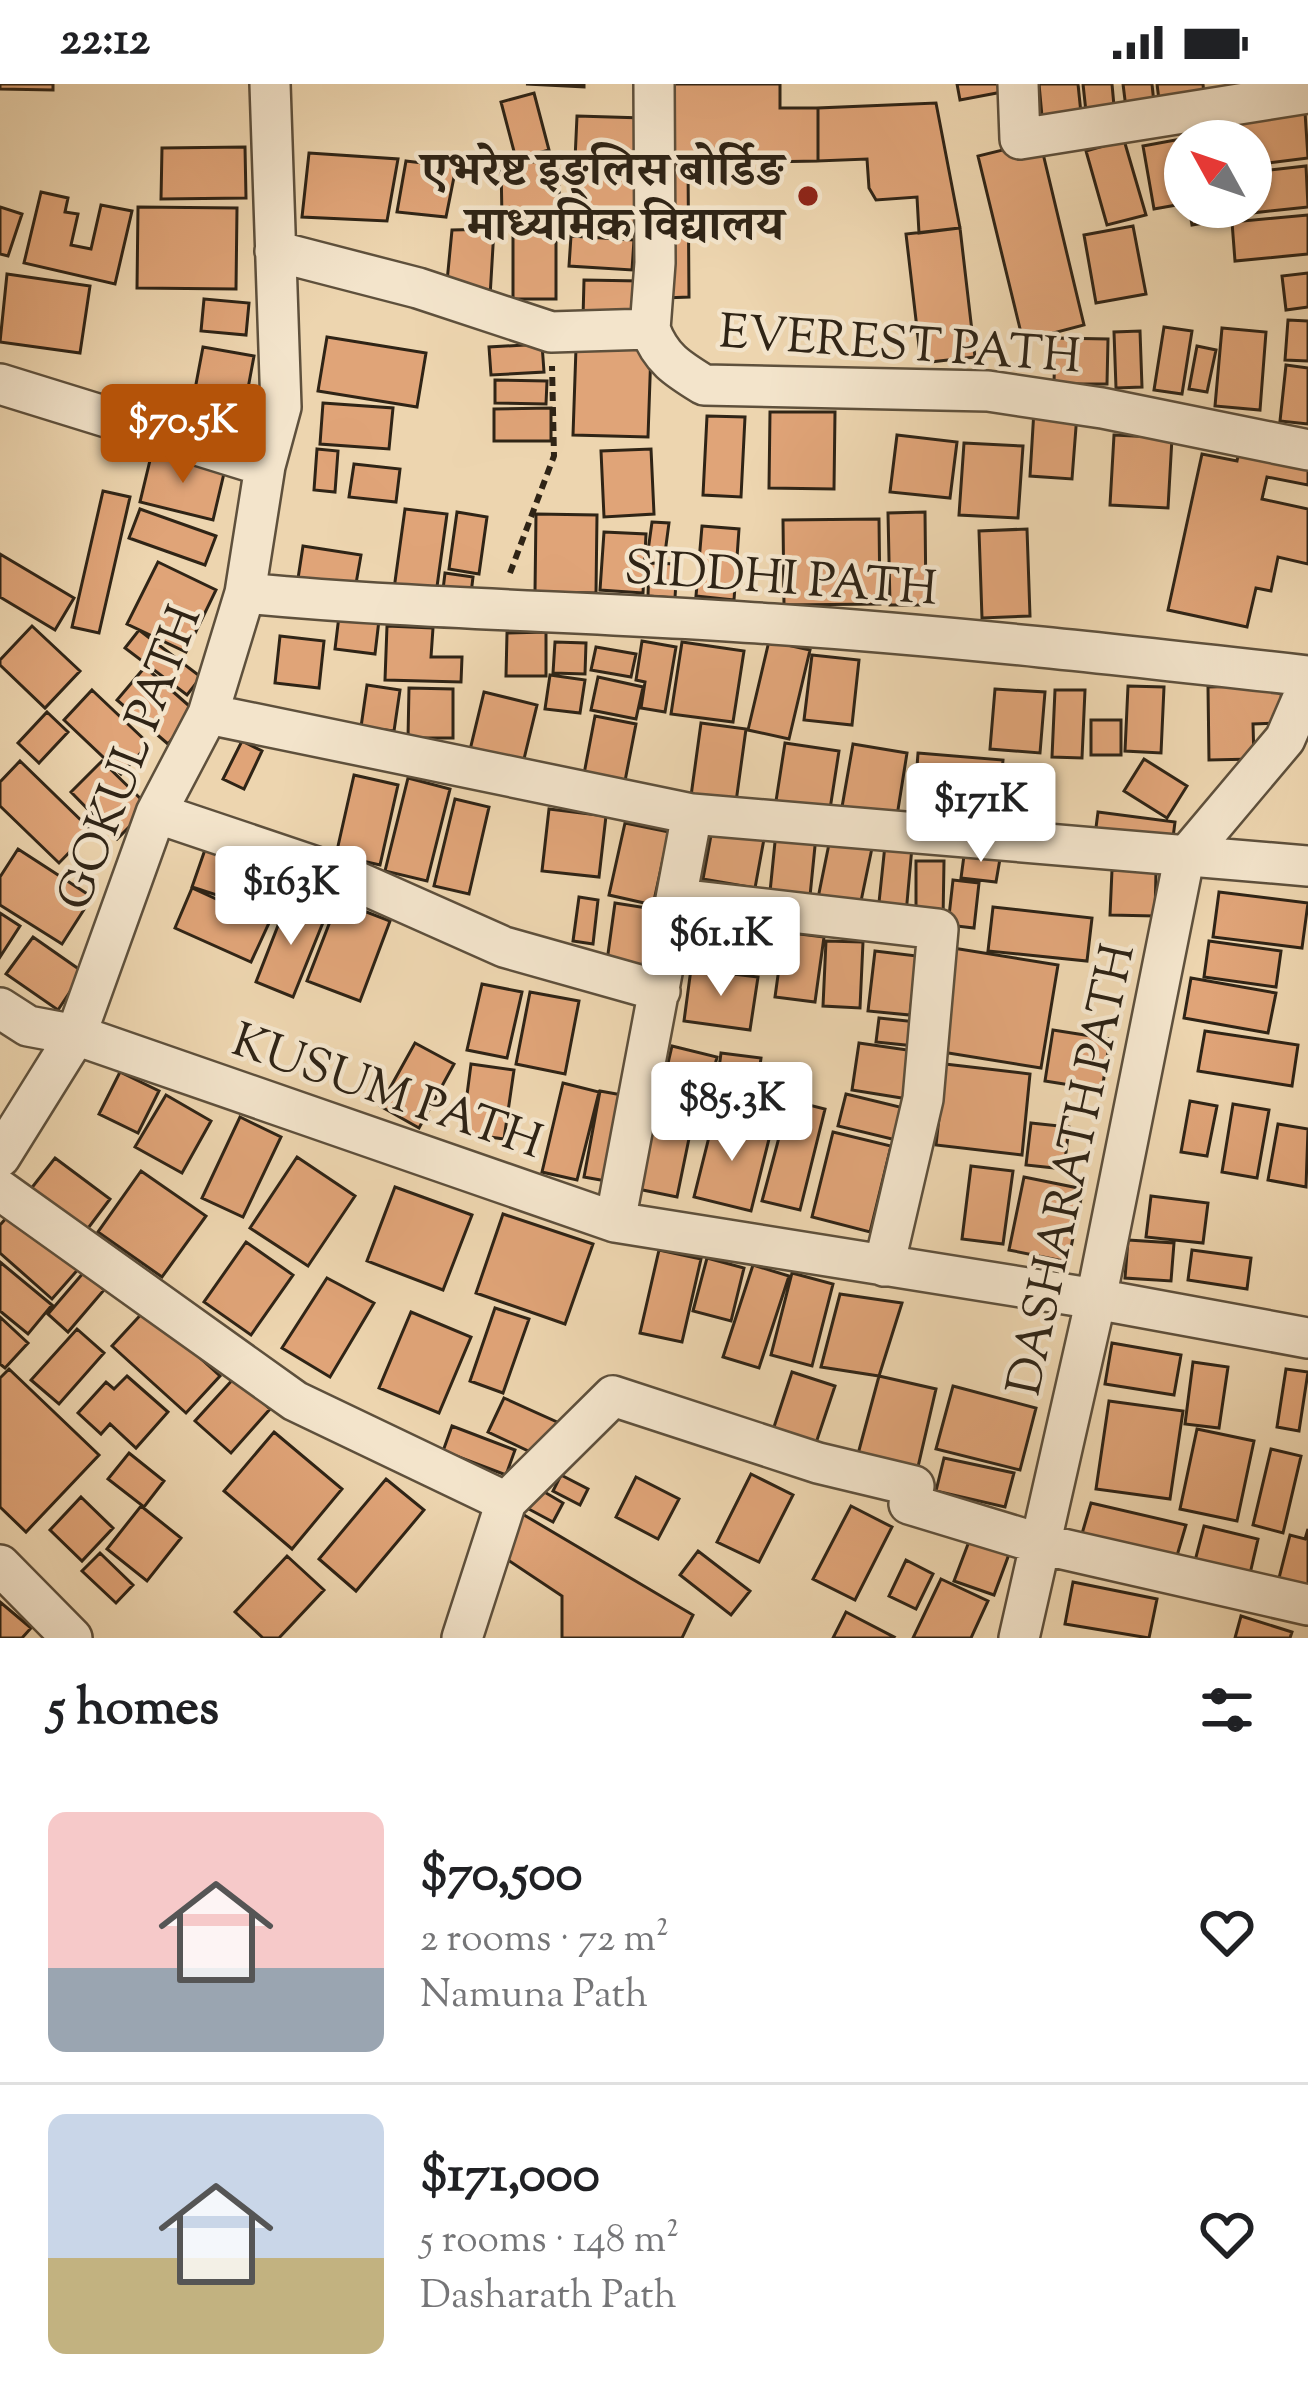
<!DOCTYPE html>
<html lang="en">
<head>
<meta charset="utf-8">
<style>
	body { margin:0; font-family:"Sorts Mill Goudy","Noto Serif Devanagari",serif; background:#f2f2f2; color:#202124; height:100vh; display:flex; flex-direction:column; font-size:45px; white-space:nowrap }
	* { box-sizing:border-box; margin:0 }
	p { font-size:39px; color:#757577 }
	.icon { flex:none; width:66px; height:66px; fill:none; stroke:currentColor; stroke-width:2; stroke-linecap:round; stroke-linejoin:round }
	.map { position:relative; height:1554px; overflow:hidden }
	.panel { display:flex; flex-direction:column; background:#fff; flex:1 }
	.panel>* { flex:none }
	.needle { width:78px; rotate:310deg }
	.buttons { position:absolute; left:1164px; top:36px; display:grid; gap:24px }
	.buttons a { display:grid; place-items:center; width:108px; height:108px; border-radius:50%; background:#fff; box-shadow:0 3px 9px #0004; font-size:60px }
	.price { position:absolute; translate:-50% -102px; padding:0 27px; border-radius:12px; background:#fff; color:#222; font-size:39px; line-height:78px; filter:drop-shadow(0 3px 6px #0008) }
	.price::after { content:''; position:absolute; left:50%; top:72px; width:36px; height:27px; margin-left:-18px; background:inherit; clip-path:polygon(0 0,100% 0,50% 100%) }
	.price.active { background:#b45309; color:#fff }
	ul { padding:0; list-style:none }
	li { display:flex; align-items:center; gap:36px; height:300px; padding:0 48px }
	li+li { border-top:3px solid #e0e0e0 }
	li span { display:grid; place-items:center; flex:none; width:336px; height:240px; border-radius:18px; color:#555 }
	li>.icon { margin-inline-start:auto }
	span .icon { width:144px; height:144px; fill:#fffc; stroke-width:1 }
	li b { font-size:51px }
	h2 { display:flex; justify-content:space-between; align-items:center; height:144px; padding:0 48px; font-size:51px }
	.status { display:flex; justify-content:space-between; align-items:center; height:84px; padding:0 60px; background:#fff; direction:ltr }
	.status svg { height:33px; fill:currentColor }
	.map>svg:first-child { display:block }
</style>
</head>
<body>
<div class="status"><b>22:12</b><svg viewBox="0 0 49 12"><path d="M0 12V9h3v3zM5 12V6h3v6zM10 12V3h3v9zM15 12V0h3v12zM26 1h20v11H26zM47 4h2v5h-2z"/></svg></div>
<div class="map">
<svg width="1308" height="1554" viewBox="0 0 1308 1554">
	<rect width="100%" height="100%" fill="#edd5af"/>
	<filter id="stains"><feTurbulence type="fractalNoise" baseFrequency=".00167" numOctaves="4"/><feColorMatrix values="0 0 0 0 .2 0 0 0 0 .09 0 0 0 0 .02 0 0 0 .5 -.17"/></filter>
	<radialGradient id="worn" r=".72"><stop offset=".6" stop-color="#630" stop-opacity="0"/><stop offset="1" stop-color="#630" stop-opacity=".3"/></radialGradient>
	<path fill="#e0a478" stroke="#2f2416" stroke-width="3" d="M0,0H53V6L0,5Z
		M526,0H584V3Z
		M661,0H780V24H818V77L662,80Z
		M957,0H1000L1002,8L960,16Z
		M1039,0H1078L1082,39L1043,43Z
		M1083,0H1112L1115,33L1087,37Z
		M1123,0H1152L1155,29L1127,32Z
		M1157,0H1203L1204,12L1159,16Z
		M534,9L549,66L516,75L501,18Z
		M936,19L960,144L919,149L917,113L876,116L869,104L867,75L818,77V24Z
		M1305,28L1308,74L1251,81V57H1219L1217,39Z
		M577,32L643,34L638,143L572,141Z
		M1197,52V57H1185V86L1176,87L1182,120L1154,125L1143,62Z
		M1124,56L1146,131L1107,141L1086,67Z
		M1040,57L1084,241L1023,257L978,72Z
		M245,63L246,114L161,115L162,64Z
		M309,69L398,75L387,137L302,133Z
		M406,77L456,83L446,133L397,128Z
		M558,77L560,132L502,135L501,79Z
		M688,79L689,213L664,214L662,80Z
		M1306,82L1308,123L1252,129L1251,88Z
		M41,108L68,114L65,128L78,130L71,161L91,165L101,121L132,127L115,200L24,179Z
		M0,123L22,130L8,172L0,170Z
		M138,123L237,124L236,205L137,204Z
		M1189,123H1244L1246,132L1192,141Z
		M1308,131V170L1235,177L1232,138Z
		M1133,142L1146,210L1096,219L1084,151Z
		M960,144L975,273L921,279L906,150Z
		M494,145L490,213L446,208L452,146Z
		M513,148L556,149V215H513Z
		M571,152L634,156L632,186L569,182Z
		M1308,189V223L1286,226L1282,192Z
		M7,190L90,202L80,269L0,258Z
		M584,196L640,197L639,235L583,234Z
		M204,215L249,219L246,251L201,247Z
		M1288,236L1308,237V277L1285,276Z
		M1164,243L1192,247L1182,310L1154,306Z
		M1222,244L1266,248L1260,326L1215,322Z
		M1140,247L1142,303L1116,304L1114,248Z
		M327,253L426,269L417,323L318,307Z
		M1055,254L1108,255L1107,300H1054Z
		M542,260L544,288L491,291L489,263Z
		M1197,262L1216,266L1207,308L1189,305Z
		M203,263L254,272L244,326L193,316Z
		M576,264L651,266L648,353L573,351Z
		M1286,281L1308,284V340L1280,337Z
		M495,296L547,297L546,320L495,319Z
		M323,319L393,324L389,365L320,360Z
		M551,324V357H494V325Z
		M1034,326L1077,330L1072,395L1030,392Z
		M770,328H835L834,405L769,404Z
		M707,332L745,333L741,413L703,411Z
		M897,351L957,358L950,414L890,408Z
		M1114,351L1172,354L1168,424L1110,421Z
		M1241,358L1308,372V401L1267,393L1262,415L1308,425V480L1278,473L1271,507L1256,504L1247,543L1168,526L1202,370L1237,377Z
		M964,359L1023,362L1018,434L959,431Z
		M317,365L338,367L335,408L314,406Z
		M651,365L654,430L604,433L601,367Z
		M152,368L225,385L213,436L140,418Z
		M354,380L400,385L396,418L349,413Z
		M103,407L130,413L99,549L72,543Z
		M140,425L216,452L205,481L129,454Z
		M405,425L447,430L436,510L394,505Z
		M457,428L487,433L479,490L449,485Z
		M925,428L926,521H890L888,429Z
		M536,430L597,431L596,509L535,508Z
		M879,435L880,520L784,521L783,436Z
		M652,438L669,439L665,469L648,467Z
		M702,442L739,445L734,516L696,512Z
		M1027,445L1030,532L982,534L979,447Z
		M604,448L646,450L643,509L600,506Z
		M303,462L361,471L354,511L297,501Z
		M0,470L74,514L55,546L0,513Z
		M158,478L216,506L186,568L127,540Z
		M649,479L677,480L675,514L648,512Z
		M445,489L473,493L470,518L442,514Z
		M339,532L379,536L375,570L335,565Z
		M32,542L80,587L45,624L0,581V576Z
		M387,542L433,544L431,573H462L461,598L385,596Z
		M139,546L201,593L187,611L125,564Z
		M546,548V592H506L507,549Z
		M280,552L324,557L319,604L275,599Z
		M642,557L676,563L665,628L641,624L645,598L636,596Z
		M769,557L810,566L789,655L748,646Z
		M555,558L586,559L585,590L553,589Z
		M682,558L744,567L733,638L671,630Z
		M596,563L636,570L631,593L591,586Z
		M812,571L859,576L852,641L804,636Z
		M145,583L195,627L168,660L117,616Z
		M550,591L585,596L580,629L545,625Z
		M598,593L643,603L636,635L591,626Z
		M367,601L400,606L394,647L361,643Z
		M1281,601L1282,639L1253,640L1254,675L1209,676L1208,603Z
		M1128,602L1164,603L1161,669L1125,667Z
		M409,604L453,605V654H408Z
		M995,605L1045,608L1040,669L990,665Z
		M92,606L149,660L121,690L64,636Z
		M1055,606H1085L1082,674L1052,673Z
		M484,608L537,621L523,679L470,666Z
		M47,628L68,648L39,679L18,659Z
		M595,632L636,640L625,697L584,690Z
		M1091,636H1121V671H1091Z
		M701,639L746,645L736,718L691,712Z
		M242,657L262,667L244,705L223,695Z
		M785,659L839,667L828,738L774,730Z
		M853,660L907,669L897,732L842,723Z
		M918,669L1003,676L997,746L913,739Z
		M1144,675L1187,702L1167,734L1124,707Z
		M20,677L91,746L59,779L0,722V698Z
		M102,677L149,723L117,755L71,708Z
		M354,691L398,701L380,781L336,771Z
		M408,694L450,705L427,797L385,787Z
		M455,715L489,723L469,810L434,802Z
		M549,725L606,732L599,793L542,787Z
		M1098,728L1175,738L1171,769L1094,759Z
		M714,735L766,744L755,804L703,795Z
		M625,739L669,748L653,821L609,811Z
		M776,748L816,752L810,812L770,808Z
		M830,755L872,764L860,822L818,814Z
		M207,760L248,774L232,816L192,803Z
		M885,761L912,763L906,830L878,828Z
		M965,764L1001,769L996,798L961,794Z
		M18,765L92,813L62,860L0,821V793Z
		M916,777H944L943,836L916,837Z
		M255,779L285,789L274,827L243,818Z
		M1112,786L1156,787L1155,832L1110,831Z
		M953,796L979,799L974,844L948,841Z
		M192,804L269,839L251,878L175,844Z
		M1219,808L1308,819L1302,864L1213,853Z
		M579,813L598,816L593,860L573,857Z
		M288,816L326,831L293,913L256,898Z
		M338,817L390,837L360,917L307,897Z
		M615,819L666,827L658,884L607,877Z
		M993,823L1092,834L1087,877L988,867Z
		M0,829L20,842L0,873Z
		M693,832L752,841L745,883L686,875Z
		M784,848L824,853L815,918L775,913Z
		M33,853L83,888L58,926L6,890Z
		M826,857L863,858L860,924L823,922Z
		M1209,857L1281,867L1276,903L1204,893Z
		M953,864L1058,881L1041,984L936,967Z
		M875,867L917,872L910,931L868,927Z
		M691,885L758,893L750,946L684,937Z
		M1191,894L1276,909L1268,949L1184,934Z
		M482,900L522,908L507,974L467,966Z
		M530,908L579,917L565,990L516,980Z
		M879,934L917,938L915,962L876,958Z
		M1053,946L1110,955L1102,1006L1045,997Z
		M1205,947L1298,961L1292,1002L1198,987Z
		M415,959L454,980L419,1044L380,1022Z
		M859,959L921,968L914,1016L852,1006Z
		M672,962L717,973L703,1028L659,1018Z
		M721,969L761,974L753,1035L713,1030Z
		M471,980L514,986L504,1055L462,1049Z
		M945,980L1030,990L1022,1071L936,1061Z
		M120,988L159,1007L138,1049L99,1030Z
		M563,999L599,1008L577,1096L542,1088Z
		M600,1007L633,1013L617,1099L584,1093Z
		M846,1010L904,1024L896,1056L838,1042Z
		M166,1011L211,1037L182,1089L135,1063Z
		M789,1016L825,1025L800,1126L762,1117Z
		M1190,1017L1217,1022L1207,1072L1181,1068Z
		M1233,1020L1269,1026L1257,1094L1222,1088Z
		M648,1027L693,1035L677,1113L633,1104Z
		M240,1033L281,1053L243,1133L202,1114Z
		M714,1033L771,1047L751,1127L694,1113Z
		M1031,1039L1069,1043L1064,1085L1026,1081Z
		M1278,1040L1308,1045L1306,1103L1268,1096Z
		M833,1048L891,1062L870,1148L812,1133Z
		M297,1073L355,1112L308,1182L250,1144Z
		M55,1074L110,1115L86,1147L30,1106Z
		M971,1082L1013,1087L1003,1160L962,1155Z
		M141,1087L206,1132L162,1193L98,1148Z
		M1024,1093L1083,1105L1068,1178L1009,1166Z
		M395,1103L472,1131L443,1206L367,1177Z
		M1151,1112L1208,1119L1203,1159L1146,1153Z
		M16,1123L81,1182L52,1215L0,1169V1141Z
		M503,1130L593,1160L565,1240L476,1209Z
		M1128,1156L1174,1159L1171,1197L1125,1194Z
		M246,1158L293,1191L251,1251L204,1218Z
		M659,1166L701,1175L682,1258L640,1249Z
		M1192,1166L1251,1174L1247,1205L1188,1196Z
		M707,1174L744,1184L731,1237L693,1227Z
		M0,1178L52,1221L28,1250L0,1227Z
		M753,1181L789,1192L759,1284L723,1273Z
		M84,1188L104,1206L68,1248L48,1230Z
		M792,1189L833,1200L812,1282L771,1271Z
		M327,1194L374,1219L330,1293L282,1264Z
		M840,1210L902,1219L879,1292L821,1283Z
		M495,1224L529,1235L503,1309L470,1297Z
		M146,1225L220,1292L186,1329L112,1262Z
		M411,1228L471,1253L439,1329L379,1304Z
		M0,1233L28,1259L5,1284L0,1280Z
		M77,1245L104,1269L59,1320L31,1296Z
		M1112,1259L1181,1271L1174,1311L1105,1300Z
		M1193,1278L1228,1283L1219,1344L1185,1340Z
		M9,1285L99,1371L26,1448L0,1423V1294Z
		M1286,1285L1308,1288L1299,1347L1277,1343Z
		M792,1288L835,1302L815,1362L772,1349Z
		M127,1292L168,1328L136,1364L110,1340L101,1350L78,1329L106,1298L114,1305Z
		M879,1292L936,1305L917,1387L858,1370Z
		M235,1293L270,1325L231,1369L195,1337Z
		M953,1302L1036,1324L1020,1386L936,1365Z
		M504,1314L557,1338L541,1373L488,1348Z
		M1109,1317L1183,1327L1170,1415L1096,1405Z
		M452,1342L515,1366L506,1391L443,1367Z
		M1197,1345L1254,1357L1237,1437L1180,1425Z
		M274,1348L342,1405L292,1465L224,1407Z
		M1271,1365L1301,1372L1283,1449L1253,1441Z
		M129,1369L164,1397L144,1423L108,1395Z
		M944,1374L1014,1389L1005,1423L936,1407Z
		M751,1390L793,1411L759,1478L717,1458Z
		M561,1391L588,1405L580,1421L553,1407Z
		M636,1393L679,1415L658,1455L616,1433Z
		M386,1395L424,1426L356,1507L319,1475Z
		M536,1403L563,1419L553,1438L525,1423Z
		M81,1413L113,1444L82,1477L50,1446Z
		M1091,1419L1186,1441L1174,1482L1079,1460Z
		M141,1422L181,1454L147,1497L107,1465Z
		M851,1422L892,1443L855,1516L813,1495Z
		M519,1428L693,1531L682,1554H562V1512L496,1468Z
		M1204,1442L1258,1455L1249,1494L1194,1481Z
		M1308,1445V1506L1278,1498L1290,1451L1305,1455Z
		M973,1447L1012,1462L994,1511L954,1497Z
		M698,1467L750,1507L731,1531L680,1491Z
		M100,1469L133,1501L116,1519L82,1487Z
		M287,1472L324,1506L279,1554H263L235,1528Z
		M906,1476L933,1490L916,1525L889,1512Z
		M941,1495L988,1517L971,1554H913Z
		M1073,1498L1157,1515L1149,1554L1065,1540Z
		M0,1518L31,1544L22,1554H0Z
		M846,1528L894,1553L893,1554H833Z
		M1241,1532L1292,1548L1290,1554H1235Z"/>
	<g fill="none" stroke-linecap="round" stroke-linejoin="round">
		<defs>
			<path id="minor" d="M1018,0L1020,55L1308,9
				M275,167L418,204L551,248L650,245L655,179L654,0
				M650,245C661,275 678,285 704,301L988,307L1102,324L1308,366
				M0,300L265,382
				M245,509C421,526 597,527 773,540C952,552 1130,572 1308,592
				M208,630L692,730L615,1138
				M156,729L349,794L504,863L660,907
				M692,730L1308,782
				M678,815L938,845L923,1015L884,1182
				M0,924L28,942L76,951L615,1138L1096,1215L1308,1254
				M0,1073L76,951L156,729L208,630L245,509L265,382L281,323L270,0
				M0,1106L295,1317L506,1418L613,1312L818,1379L914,1402L909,1420L1041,1460L1308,1521
				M0,1481L72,1554
				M462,1554L506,1418
				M1019,1554L1096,1215L1184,775L1285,655L1308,602"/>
		</defs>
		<use href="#minor" stroke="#5e503c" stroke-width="44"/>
		<path stroke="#2f2416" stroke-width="6" stroke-dasharray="9 6" stroke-linecap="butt" d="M510,489L554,372L552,282"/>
		<use href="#minor" stroke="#f3e4cb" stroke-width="39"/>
	</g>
	<circle fill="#8f2418" stroke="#f3e4cb" stroke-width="4.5" cx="808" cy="112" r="12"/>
	<g text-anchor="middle" stroke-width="9" stroke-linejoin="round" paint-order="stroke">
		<g font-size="48" font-weight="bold" fill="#2f2416" stroke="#f3e4cb" text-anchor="end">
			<text x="784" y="101">एभरेष्ट इङ्लिस बोर्डिङ<tspan x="784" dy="55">माध्यमिक विद्यालय</tspan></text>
		</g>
		<g font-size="48" fill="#2f2416" stroke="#f3e4cb">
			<text transform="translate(900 258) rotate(4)" y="17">EVEREST PATH</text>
			<text transform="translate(781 492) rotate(4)" y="17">SIDDHI PATH</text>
			<text transform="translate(127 673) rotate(-69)" y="17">GOKUL PATH</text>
			<text transform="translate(388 1005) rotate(19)" y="17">KUSUM PATH</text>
			<text transform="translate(1069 1085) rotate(-78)" y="17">DASHARATH PATH</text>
		</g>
	</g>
	<rect width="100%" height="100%" filter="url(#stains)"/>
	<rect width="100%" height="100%" fill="url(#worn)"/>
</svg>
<div class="buttons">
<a><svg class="needle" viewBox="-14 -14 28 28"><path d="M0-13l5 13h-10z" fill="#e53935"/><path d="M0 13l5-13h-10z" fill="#757577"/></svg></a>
</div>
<b class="price active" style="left:183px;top:402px">$70.5K</b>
<b class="price" style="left:981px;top:781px">$171K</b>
<b class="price" style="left:291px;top:864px">$163K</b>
<b class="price" style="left:721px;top:915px">$61.1K</b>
<b class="price" style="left:732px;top:1080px">$85.3K</b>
</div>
<section class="panel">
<h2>5 homes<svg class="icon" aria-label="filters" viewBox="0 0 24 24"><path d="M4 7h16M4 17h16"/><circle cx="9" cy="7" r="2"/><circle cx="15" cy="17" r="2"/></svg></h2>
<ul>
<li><span style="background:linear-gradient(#f6c9c9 65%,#9aa5b1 0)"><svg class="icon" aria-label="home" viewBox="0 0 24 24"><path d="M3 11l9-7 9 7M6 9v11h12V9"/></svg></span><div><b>$70,500</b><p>2 rooms · 72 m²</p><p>Namuna Path</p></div><svg class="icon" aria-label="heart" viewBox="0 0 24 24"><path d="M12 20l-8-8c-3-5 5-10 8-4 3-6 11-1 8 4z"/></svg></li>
<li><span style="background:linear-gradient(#c9d6e8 60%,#c2b280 0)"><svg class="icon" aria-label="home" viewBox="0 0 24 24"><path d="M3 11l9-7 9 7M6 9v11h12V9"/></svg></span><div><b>$171,000</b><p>5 rooms · 148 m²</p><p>Dasharath Path</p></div><svg class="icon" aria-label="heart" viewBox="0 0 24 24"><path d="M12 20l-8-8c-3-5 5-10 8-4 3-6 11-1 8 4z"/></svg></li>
</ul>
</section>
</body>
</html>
